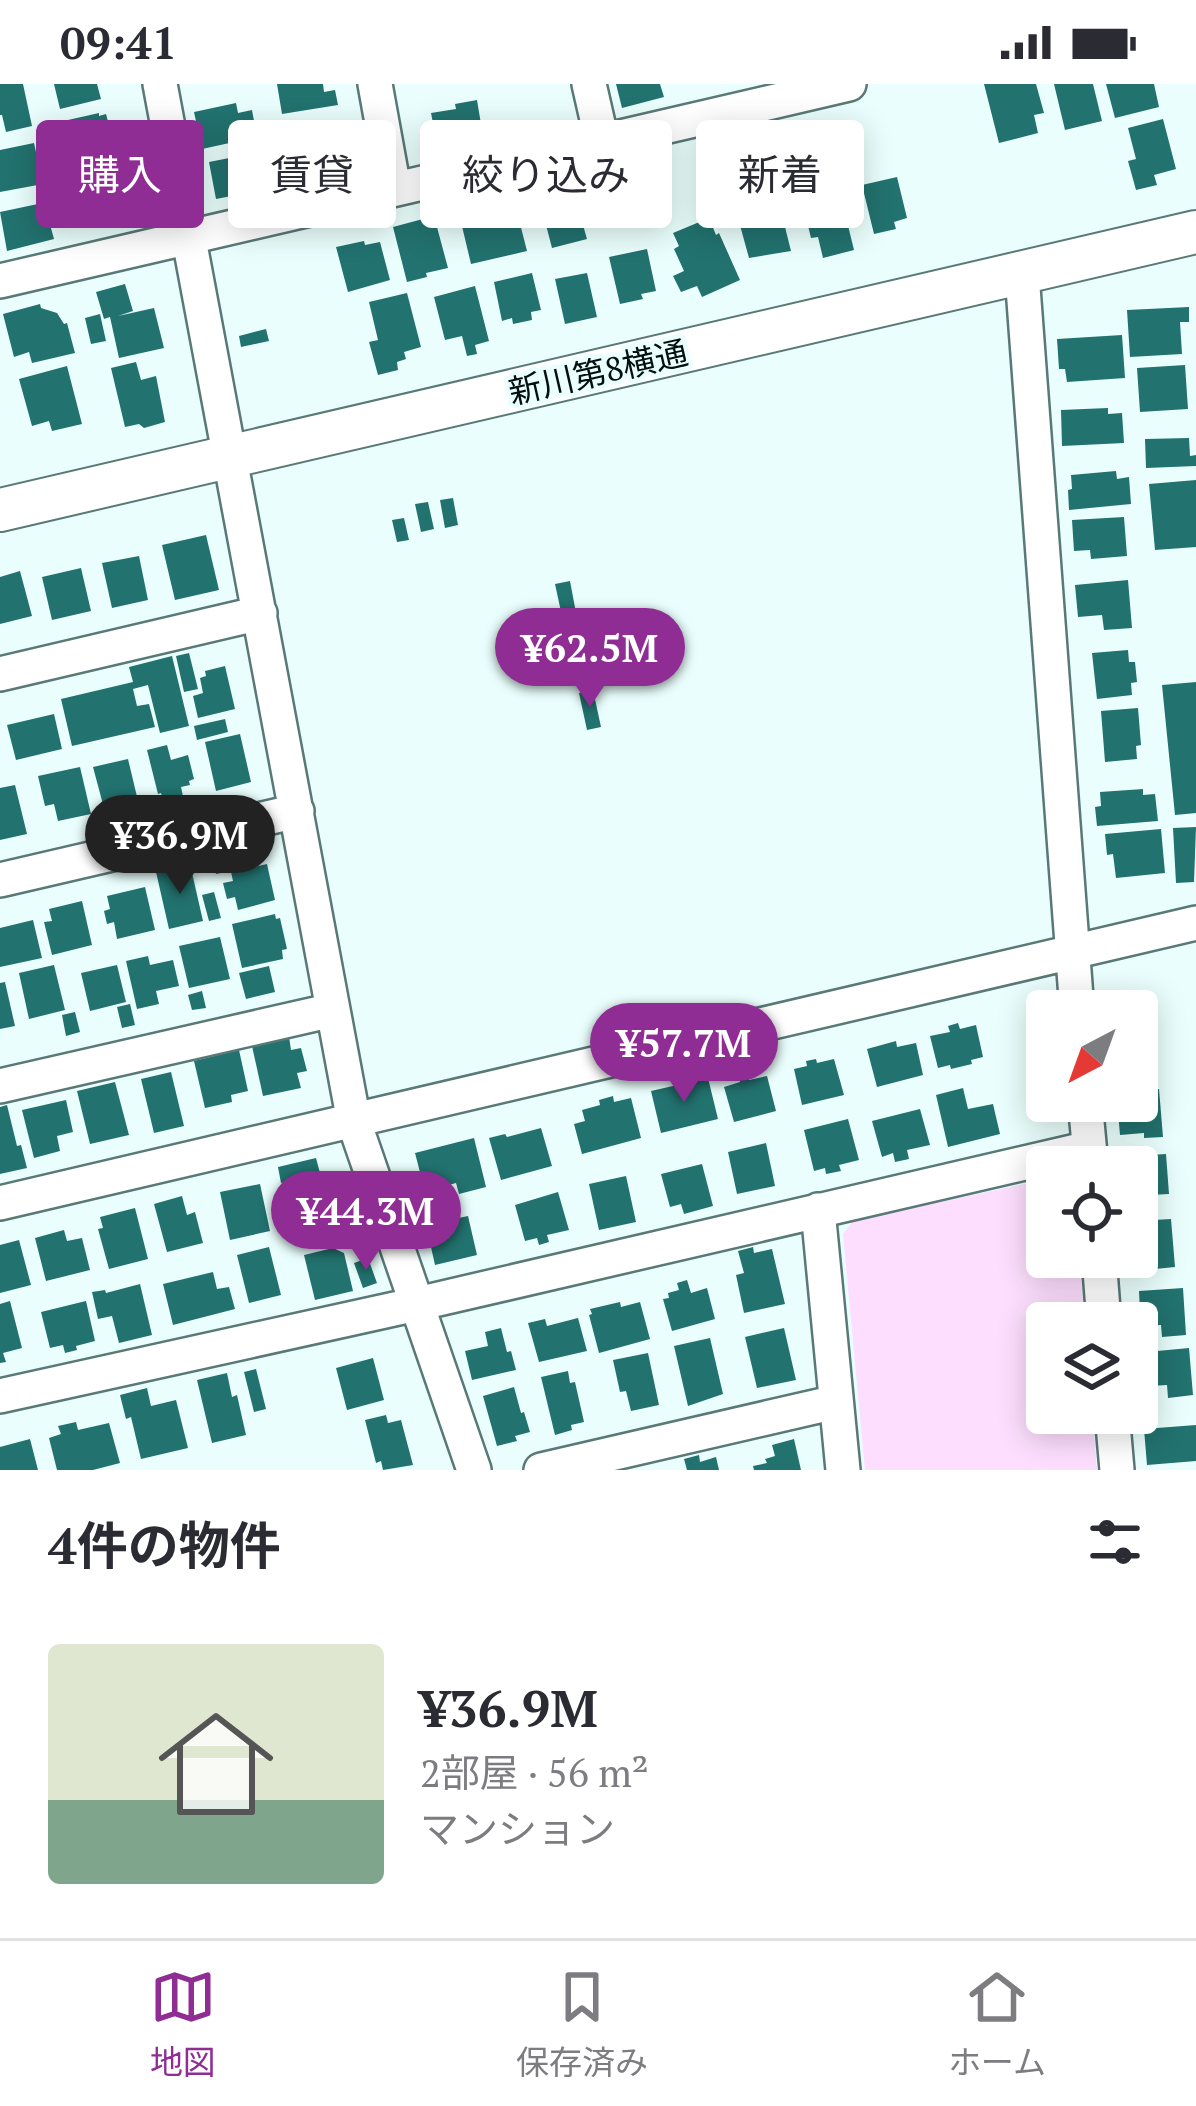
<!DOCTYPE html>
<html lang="ja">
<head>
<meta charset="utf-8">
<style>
	body { margin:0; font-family:"PT Serif","Noto Sans JP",serif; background:#f2f2f3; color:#2b2b33; height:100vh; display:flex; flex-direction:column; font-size:45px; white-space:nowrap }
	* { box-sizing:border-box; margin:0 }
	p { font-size:39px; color:#7c7c81 }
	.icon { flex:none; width:66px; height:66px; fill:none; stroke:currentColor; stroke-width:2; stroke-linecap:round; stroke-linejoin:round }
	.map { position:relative; height:1386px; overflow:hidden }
	.sheet { display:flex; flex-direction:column; background:#fff; flex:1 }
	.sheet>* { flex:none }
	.hud { position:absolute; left:36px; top:36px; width:1125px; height:108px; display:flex; gap:24px }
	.needle { width:78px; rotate:221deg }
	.fabs { position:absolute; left:1026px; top:906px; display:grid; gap:24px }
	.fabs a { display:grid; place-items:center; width:132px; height:132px; border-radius:12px; background:#fff; box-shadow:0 6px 30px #0003; font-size:60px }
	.price { position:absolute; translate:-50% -102px; padding:0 27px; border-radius:42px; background:#8f2d94; color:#fff; font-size:39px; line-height:78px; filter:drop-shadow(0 3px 6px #0008) }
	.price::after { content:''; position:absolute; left:50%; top:72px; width:36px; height:27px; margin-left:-18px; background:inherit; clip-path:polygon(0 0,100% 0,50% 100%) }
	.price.current { background:#222; color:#fff }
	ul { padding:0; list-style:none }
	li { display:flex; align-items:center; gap:36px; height:300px; padding:0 48px }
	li+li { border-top:3px solid #e1e1e2 }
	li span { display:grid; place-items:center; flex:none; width:336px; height:240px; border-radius:12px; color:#555 }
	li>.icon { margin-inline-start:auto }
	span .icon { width:144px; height:144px; fill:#fffc; stroke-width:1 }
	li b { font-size:51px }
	h2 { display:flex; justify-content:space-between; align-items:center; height:144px; padding:0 48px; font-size:51px }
	.tag { padding:0 42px; border-radius:12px; background:#fff; box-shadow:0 6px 30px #0003; font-size:42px; line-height:108px }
	.tag.current { background:#8f2d94; color:#fff }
	.status { display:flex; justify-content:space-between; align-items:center; height:84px; padding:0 60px; background:#fff; direction:ltr }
	.status svg { height:33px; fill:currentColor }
	.tabs { display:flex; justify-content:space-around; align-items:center; height:168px; border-top:3px solid #e1e1e2; background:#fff; font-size:33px; color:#7c7c81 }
	.tabs a { display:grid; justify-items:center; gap:6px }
	.tabs .current { color:#8f2d94 }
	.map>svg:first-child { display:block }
</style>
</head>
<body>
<div class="status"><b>09:41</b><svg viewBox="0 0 49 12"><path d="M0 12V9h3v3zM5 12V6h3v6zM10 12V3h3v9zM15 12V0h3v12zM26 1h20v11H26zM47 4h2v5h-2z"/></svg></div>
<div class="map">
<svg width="1196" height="1386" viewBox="0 0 1196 1386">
	<rect width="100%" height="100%" fill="#eafffd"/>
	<path fill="#fddefe" d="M1047,1095V1173H1079L1085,1239H1047V1329H1092L1097,1386H865L843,1150L853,1137Z"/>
	<path fill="#22726f" d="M0,0H23L32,42L6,48L2,31H0Z
		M54,0H97L101,15L60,25Z
		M277,0H323L324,8L335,6L338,21L282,30Z
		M616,0H660L664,13L622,24Z
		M984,0H1036L1044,29L1034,31L1038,49L999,59Z
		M1054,0H1093L1102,37L1065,46Z
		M1106,0H1154L1159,23L1115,34Z
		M477,16L484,58L438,65L431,29L456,25L455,20Z
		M236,19L238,29L252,26L257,53L202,65L194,28Z
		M99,29V32L106,30L110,45L103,47L106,62L101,63L105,80L71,88L59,38Z
		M1163,35L1176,85L1154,91L1157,101L1136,106L1128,77L1136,75L1128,44Z
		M341,44L348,89L335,91L336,102L320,104L310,49Z
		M304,54L314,109L300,112L289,57Z
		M34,59L43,100L0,108V66Z
		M829,61L837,94L778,109L768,71L791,65L792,70Z
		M729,65L731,75L744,71L757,117L725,126L710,70Z
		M260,68L267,105L216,115L209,78Z
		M113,91L119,113L124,112L129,133L92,141L87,123L80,125L74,100Z
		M897,93L907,134L894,138L896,145L874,150L862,101Z
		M573,106L587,155L552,164L539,114Z
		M837,113L840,126L844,125L854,166L823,174L818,153L811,154L803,121Z
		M52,117L57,135L49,137L54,155L7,167L0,128Z
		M515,120L527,167L471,180L461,138L504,127L503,123Z
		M780,123L791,167L749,174L738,134Z
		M434,132L448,184L426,189L427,193L407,198L393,143Z
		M709,134L716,151L719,149L740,196L702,213L697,202L681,208L673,192L684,187L674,165L679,162L673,149Z
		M364,157L365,161L380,158L390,196L348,208L336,163Z
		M647,165L656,207L641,210L643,215L620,220L609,173Z
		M532,189L541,226L531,228L532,236L513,240L512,234L502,237L494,198Z
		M587,189L597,233L565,240L555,195Z
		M125,200L133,227L118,232L154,224L164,264L119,274L110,233L104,235L96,208Z
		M475,202L489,257L475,261L477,270L467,272L462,252L445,256L434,213Z
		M407,209L421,263L404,268L406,275L397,278L398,286L378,291L369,258L378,256L369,218Z
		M40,220L41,224L57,229L64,240L67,239L75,269L32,279L29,268L14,273L3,230Z
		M1189,223V238H1180L1182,270L1130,273L1127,226Z
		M100,230L106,257L91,260L85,234Z
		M266,245L269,257L241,263L239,252Z
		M1122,251L1125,294L1067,298L1065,285H1059L1057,255Z
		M136,278L141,296L156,292L165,338L144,344L139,340L125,343L111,284Z
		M1185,281L1188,325L1140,328L1137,284Z
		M67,282L82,340L52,347L49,337L32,342L19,295Z
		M1108,324V330L1122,329L1124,359L1062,362L1061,326Z
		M1189,354L1190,372L1196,371V382L1146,384L1145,355Z
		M1116,387L1117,395L1129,393L1131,420L1069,426L1068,406L1072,405L1071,391Z
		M1196,396V463L1155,466L1149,400Z
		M453,414L458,441L445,444L440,416Z
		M428,418L434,445L421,448L415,420Z
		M1124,433L1127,472L1091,475L1090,466L1074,467L1072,436Z
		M404,434L409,456L397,458L392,436Z
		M206,451L219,506L175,516L162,461Z
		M139,472L148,516L112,524L102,479Z
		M81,484L91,527L52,536L42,493Z
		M20,487L32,532L0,540V493Z
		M1128,496L1132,544L1104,546L1102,531L1078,533L1075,501Z
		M570,497L577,534L563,537L555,500Z
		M1128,566L1129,578H1135L1137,598L1131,599L1132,611L1097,615L1092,569Z
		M189,569L198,605L184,608L176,572Z
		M172,572L189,642L160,649L148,601L133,605L137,622L149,620L155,643L72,662L61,615L133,598L129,583Z
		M225,582L235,625L198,634L193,612L203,609L200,594L206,592L205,587Z
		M1196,598V729L1175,731L1162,601Z
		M593,606L601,643L587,646L579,609Z
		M1138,624L1141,661L1136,662L1137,675L1105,678L1101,627Z
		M54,630L62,665L16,676L7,641Z
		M225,635L228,648L197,656L194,642Z
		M240,650L251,698L216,707L205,658Z
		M167,661L171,676L188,671L194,695L189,697L190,701L181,703L185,721L165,725L161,709L158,710L147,666Z
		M128,675L139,721L105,728L93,683Z
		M80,683L91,730L58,737L54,720L45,722L38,692Z
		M15,701L27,750L0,756V704Z
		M1143,705V711L1155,710L1158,737L1097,742L1095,723L1101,722L1100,708Z
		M1196,743L1194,798L1176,799L1173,744Z
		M1161,745L1165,789L1116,794L1113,770L1107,771L1105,750Z
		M225,762L231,787L216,790L210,766Z
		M190,780L203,837L169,845L156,788Z
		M267,780L275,816L238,826L235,813L227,815L223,799L233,797L231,788Z
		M145,803L155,846L117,855L114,838L107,840L104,827L110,825L107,812Z
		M214,808L221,834L209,837L202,811Z
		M82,817L92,861L52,871L44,838L52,837L49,825Z
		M275,830L276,835L280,834L287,865L282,866L283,875L242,884L232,840Z
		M33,836L42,874L0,883V844Z
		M220,853L230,895L189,904L179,862Z
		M148,872L150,881L173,876L179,902L156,907L159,920L137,925L126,877Z
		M54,881L65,926L29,935L19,889Z
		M117,881L126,918L90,927L81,889Z
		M269,882L275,908L246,915L239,889Z
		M5,898L15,942L0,945V899Z
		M202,907L206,924L192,926L188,911Z
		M130,920L135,941L122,944L117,923Z
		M75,928L80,948L66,952L62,931Z
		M958,939L960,945L976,941L983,973L971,976L972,980L951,985L950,981L938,984L930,952L950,948L948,942Z
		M289,953L291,966L301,964L307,987L297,989L301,1004L263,1012L252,962Z
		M896,957L897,963L916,959L923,991L877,1003L867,965Z
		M239,966L248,1007L231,1011L232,1018L205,1024L194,977Z
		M816,975L817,979L834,975L844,1011L802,1021L794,985L807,982L806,977Z
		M171,988L184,1042L154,1049L141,995Z
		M747,990L749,996L767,992L776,1027L734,1038L724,1003L740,998L739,992Z
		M708,994L718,1035L661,1049L651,1007Z
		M115,998L129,1051L90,1060L77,1007Z
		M963,1004L968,1025L993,1020L1000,1050L948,1063L936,1011Z
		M1159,1005L1163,1053L1144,1054V1049L1120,1051L1117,1017H1137V1007Z
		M613,1012L614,1018L631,1014L641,1054L582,1070L574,1040L585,1037L582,1026L600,1021L599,1016Z
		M66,1016L73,1048L57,1052L60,1067L34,1074L22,1026Z
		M7,1021L17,1062L21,1061L27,1084L0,1090V1023Z
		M920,1025L930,1061L907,1066L909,1075L895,1078L893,1069L882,1073L872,1037Z
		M848,1035L859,1076L839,1081L841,1087L826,1090L825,1084L814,1087L804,1046Z
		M541,1044L552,1082L501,1096L489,1054L505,1050L507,1053Z
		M474,1054L486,1103L459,1110L456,1099L434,1105L431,1094L422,1096L415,1069Z
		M766,1059L775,1102L737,1110L728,1068Z
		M1166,1070L1169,1110L1149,1111V1115L1137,1116V1083H1121L1120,1073Z
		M316,1074L320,1089L281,1099L278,1083Z
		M702,1080L713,1122L684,1130L681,1120L670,1123L661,1090Z
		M626,1092L636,1138L599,1146L589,1100Z
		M318,1095L321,1110L338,1106L345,1134L298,1146L288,1103Z
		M260,1100L270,1147L230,1156L220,1108Z
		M558,1108L569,1146L547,1151L549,1158L539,1161L537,1154L525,1157L515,1121Z
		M182,1112L187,1131L195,1128L203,1159L167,1168L154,1120Z
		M135,1124L148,1175L109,1185L98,1145L103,1144L100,1133Z
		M468,1132L477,1171L435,1181L426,1141Z
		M1171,1135L1175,1183L1155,1185V1179L1130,1181L1129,1173H1137V1137Z
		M64,1146L67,1157L82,1154L90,1186L46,1197L35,1154Z
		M19,1156L31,1201L0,1209V1161Z
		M269,1163L281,1211L249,1219L237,1171Z
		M753,1163L754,1169L772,1165L785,1220L744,1229L736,1191L744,1189L738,1167Z
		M333,1164L344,1169L353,1207L315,1216L304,1171Z
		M368,1174L377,1199L363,1204L354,1179Z
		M213,1188L217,1205L229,1203L235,1225L173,1241L163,1200Z
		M687,1196L691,1209L707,1204L715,1235L672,1247L663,1215L669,1214L668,1209L679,1206L677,1199Z
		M140,1200L152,1251L119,1259L112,1232L98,1235L92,1208L105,1206L106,1209Z
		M1183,1204L1186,1251L1162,1253L1161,1241L1137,1242L1135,1229H1140L1139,1207Z
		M10,1217L22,1264L3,1269L6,1278L0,1279V1220Z
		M86,1217L95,1257L76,1262L77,1266L65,1269L63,1261L50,1264L41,1228Z
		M620,1218L621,1223L640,1218L650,1255L599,1269L589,1231L592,1230L590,1225Z
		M578,1234L587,1267L539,1278L528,1239L545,1235L547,1242Z
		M501,1244L507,1268L511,1267L516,1286L472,1296L465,1267L488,1262L485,1248Z
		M784,1244L796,1296L757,1304L745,1253Z
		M710,1254L723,1310L688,1322L674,1262Z
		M1189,1264L1193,1311L1168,1314L1167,1301L1150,1302L1147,1268Z
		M648,1269L659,1321L631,1327L626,1307L620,1308L613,1276Z
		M373,1274L384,1316L347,1326L336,1284Z
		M256,1285L266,1325L254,1328L244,1288Z
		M568,1287L570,1299L575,1298L584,1338L571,1341L572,1346L555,1351L541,1293Z
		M227,1289L232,1313L237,1311L246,1351L212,1359L197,1296Z
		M514,1303L521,1329L524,1328L530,1348L515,1352L517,1357L497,1362L483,1312Z
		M147,1304L151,1322L176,1316L188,1364L141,1375L131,1333L126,1335L120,1311Z
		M386,1331L388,1339L401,1336L413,1381L383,1386L381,1377L376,1379L365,1336Z
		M76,1338L78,1346L109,1339L120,1379L93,1386H57L49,1354L61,1350L58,1342Z
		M1196,1341V1377L1147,1381L1144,1345Z
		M30,1355L38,1386H0V1363Z
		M794,1355L801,1386H754L753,1382L767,1379L765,1375L775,1372L772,1361Z
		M699,1371L700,1378L716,1373L719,1386H687L684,1375Z"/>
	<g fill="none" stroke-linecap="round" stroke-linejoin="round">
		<defs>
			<path id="minor" d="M160,0L354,1038L474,1386
				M375,0L394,105
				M589,0L602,57
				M1022,190L1077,927
				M0,197L849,0
				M0,590L260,529
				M0,796L297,727
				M0,1002L333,926
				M1085,1017L1091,1081
				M0,1119L1196,839
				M818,1126L843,1386
				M1099,1173L1104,1239
				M0,1312L417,1220L1089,1064
				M1112,1329L1117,1386
				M541,1386L836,1318"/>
			<path id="tertiary" d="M0,426L1196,148"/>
		</defs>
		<use href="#minor" stroke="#597977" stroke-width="38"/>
		<use href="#tertiary" stroke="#597977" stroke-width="46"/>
		<use href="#minor" stroke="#fff" stroke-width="33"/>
		<use href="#tertiary" stroke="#fff" stroke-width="42"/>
	</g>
	<g text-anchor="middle" stroke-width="9" stroke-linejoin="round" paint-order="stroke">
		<g font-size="33" fill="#04100f" stroke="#eafffd">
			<text transform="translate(598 288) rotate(-13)" y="12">新川第8横通</text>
		</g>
	</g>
</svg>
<div class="fabs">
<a><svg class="needle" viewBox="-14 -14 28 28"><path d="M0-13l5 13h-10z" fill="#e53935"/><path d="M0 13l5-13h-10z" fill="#7c7c81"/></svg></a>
<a><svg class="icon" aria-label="locate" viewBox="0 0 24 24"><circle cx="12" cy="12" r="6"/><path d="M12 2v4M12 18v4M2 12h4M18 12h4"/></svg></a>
<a><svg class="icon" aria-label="layers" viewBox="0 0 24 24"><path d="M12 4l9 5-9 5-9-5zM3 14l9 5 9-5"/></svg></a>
</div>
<b class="price" style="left:590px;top:626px">¥62.5M</b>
<b class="price current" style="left:180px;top:813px">¥36.9M</b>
<b class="price" style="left:684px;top:1021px">¥57.7M</b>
<b class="price" style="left:366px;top:1189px">¥44.3M</b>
<div class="hud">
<a class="tag current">購入</a>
<a class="tag">賃貸</a>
<a class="tag">絞り込み</a>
<a class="tag">新着</a>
</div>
</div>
<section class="sheet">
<h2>4件の物件<svg class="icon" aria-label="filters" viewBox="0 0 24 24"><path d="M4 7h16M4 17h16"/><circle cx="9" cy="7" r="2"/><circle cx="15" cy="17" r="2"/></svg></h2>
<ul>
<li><span style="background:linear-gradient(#dfe7d0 65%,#7fa58c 0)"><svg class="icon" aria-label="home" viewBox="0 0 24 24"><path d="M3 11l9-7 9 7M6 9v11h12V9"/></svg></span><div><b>¥36.9M</b><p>2部屋 · 56 m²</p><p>マンション</p></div></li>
</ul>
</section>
<nav class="tabs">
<a class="current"><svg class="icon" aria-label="map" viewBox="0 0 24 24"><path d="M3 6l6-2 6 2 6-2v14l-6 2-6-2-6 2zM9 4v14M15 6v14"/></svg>地図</a>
<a><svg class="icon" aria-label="saved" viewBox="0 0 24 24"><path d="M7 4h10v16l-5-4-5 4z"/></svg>保存済み</a>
<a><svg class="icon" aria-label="home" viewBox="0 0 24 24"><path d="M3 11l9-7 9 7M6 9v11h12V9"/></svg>ホーム</a>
</nav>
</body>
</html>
